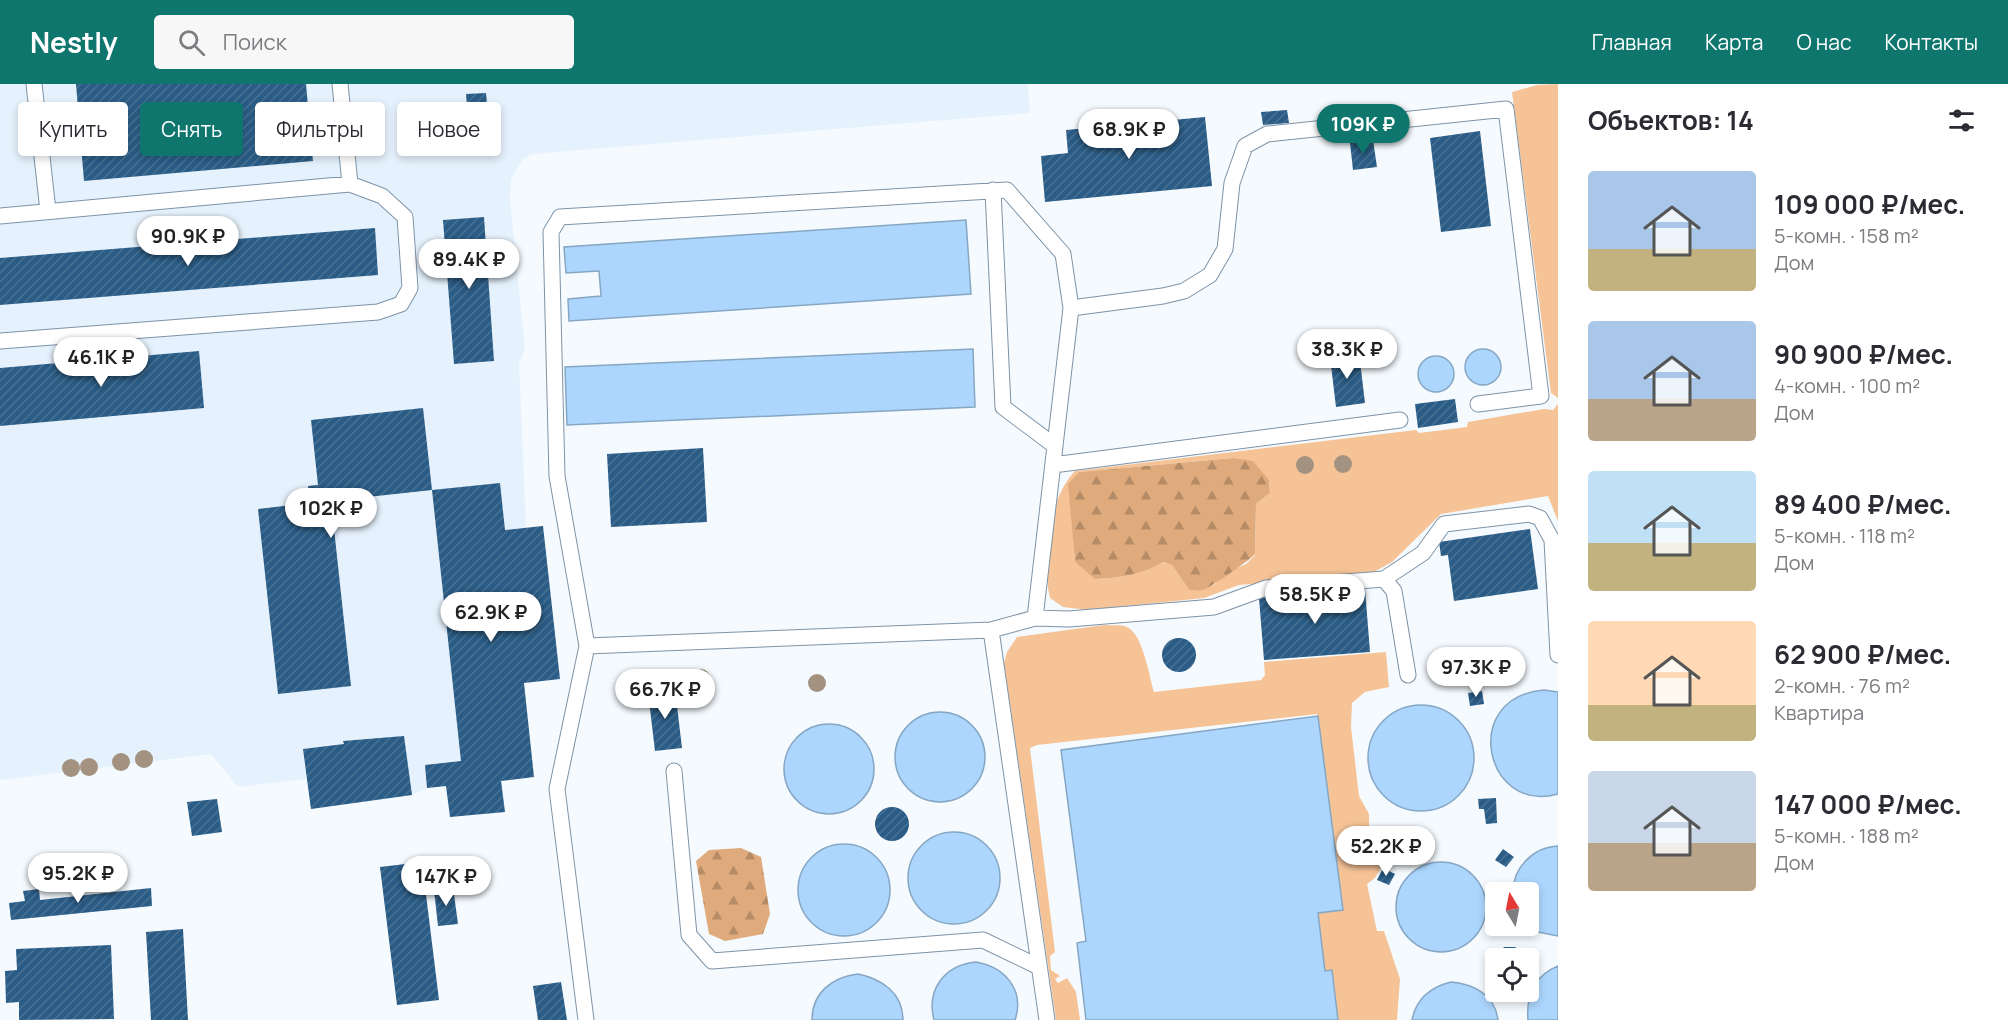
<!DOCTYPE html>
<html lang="ru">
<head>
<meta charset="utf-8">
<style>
	body { margin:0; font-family:Manrope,sans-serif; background:#f7f7f7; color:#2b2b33; height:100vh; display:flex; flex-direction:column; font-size:22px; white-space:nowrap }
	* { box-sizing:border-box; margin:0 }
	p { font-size:20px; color:#7c7c81 }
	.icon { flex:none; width:33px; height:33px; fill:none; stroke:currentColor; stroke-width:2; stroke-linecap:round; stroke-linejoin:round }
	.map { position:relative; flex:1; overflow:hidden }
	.details { display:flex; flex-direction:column; background:#fff; width:450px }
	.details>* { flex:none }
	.top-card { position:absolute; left:18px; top:18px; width:570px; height:54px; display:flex; gap:12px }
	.needle { width:39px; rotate:350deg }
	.fabs { position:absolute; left:1485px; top:798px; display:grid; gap:12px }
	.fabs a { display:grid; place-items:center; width:54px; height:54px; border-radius:6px; background:#fff; box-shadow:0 3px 9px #0003; font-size:30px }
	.price { position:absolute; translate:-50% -51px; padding:0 14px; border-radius:21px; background:#fff; color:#222; font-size:20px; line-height:39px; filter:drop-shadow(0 2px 3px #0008) }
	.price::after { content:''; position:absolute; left:50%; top:36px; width:18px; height:14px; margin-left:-9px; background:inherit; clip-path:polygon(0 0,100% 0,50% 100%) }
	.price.on { background:#0f766e; color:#fff }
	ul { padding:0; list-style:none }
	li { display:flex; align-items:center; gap:18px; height:150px; padding:0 30px }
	li span { display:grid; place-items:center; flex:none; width:168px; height:120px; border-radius:6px; color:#555 }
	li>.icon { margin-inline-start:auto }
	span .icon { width:72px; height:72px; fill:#fffc; stroke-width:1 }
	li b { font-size:26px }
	h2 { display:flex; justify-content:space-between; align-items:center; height:72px; padding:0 30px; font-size:26px }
	.chip { padding:0 21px; border-radius:6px; background:#fff; box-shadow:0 3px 9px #0003; font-size:21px; line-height:54px }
	.chip.on { background:#0f766e; color:#fff }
	header { display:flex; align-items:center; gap:36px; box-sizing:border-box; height:84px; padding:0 30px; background:#0f766e; color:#fff }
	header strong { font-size:28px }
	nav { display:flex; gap:33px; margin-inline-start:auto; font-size:21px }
	.search { width:420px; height:54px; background:#f7f7f7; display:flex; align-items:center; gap:15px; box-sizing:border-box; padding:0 21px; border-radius:6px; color:#7c7c81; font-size:22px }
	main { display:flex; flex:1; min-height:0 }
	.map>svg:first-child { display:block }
</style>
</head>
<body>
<header>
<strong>Nestly</strong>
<div class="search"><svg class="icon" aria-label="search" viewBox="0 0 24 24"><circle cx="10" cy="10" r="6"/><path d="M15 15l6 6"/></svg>Поиск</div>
<nav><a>Главная</a><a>Карта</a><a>О нас</a><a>Контакты</a></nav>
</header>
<main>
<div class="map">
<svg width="1558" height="936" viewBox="0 0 1558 936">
	<defs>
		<pattern id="forest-firs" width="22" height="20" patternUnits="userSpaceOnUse" patternTransform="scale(1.5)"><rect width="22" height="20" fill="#e0ab7c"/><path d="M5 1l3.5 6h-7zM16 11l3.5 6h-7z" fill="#b68c67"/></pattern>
		<pattern id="building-hatch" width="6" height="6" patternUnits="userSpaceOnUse" patternTransform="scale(1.5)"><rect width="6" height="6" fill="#2a5c86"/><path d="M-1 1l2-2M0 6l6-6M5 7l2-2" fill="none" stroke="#487193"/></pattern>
	</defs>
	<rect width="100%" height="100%" fill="#f5fafe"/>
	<path fill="#e5f1fc" d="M0,0H1028L1030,29L531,70L522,76L511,95L510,117L525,265L519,280L526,443L543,442L560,595L524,599L502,697L505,728L450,733L446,702L427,704L412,711L311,725L306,695L238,703L211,670L0,696Z"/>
	<path fill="#f6c397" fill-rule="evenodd" d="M1558,0V314L1551,309L1512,8L1537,1Z
		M1558,320V437L1548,412L1441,430L1392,478L1370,490L1239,501L1204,514L1088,526L1063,523L1050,514C1041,477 1048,415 1075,387L1416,346L1419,349L1467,343L1468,338L1544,325L1553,326ZM1233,374L1269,396L1270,409L1256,420L1255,471L1246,480L1228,488L1214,501L1189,506L1172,481L1162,478C1142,491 1120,494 1096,495L1075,478L1069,400L1079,388Z
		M1104,541C1110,542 1121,540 1127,543C1143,550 1149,592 1154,608L1261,596L1265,591L1264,578L1386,568L1389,603L1365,608L1352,619L1351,643L1359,712L1369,730V745L1384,778L1375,794L1367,800L1377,847H1384L1400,895L1397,936H1338L1332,887H1325L1318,829L1343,826L1317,630L1037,661L1030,664L1055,868L1050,872L1051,886L1060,892L1055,895L1058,899L1067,894L1076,908L1080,936H1056L1004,579L1007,568L1017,553Z"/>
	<path fill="url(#forest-firs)" d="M1233,374L1253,377L1269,396L1270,409L1256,420L1255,470C1250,476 1210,504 1203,506C1199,507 1193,506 1189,506L1172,481L1163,478C1142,491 1120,494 1095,495L1075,478L1068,400L1079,388Z
		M741,764L761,773L770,830L763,850L725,857L709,850L696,777L709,766Z"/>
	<path fill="#acd6fd" stroke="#86a7c4" stroke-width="1.5" d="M966,136L971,210L569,237L568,215L601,212L599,187L566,189L564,163Z
		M1465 283a18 18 0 1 1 36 0a18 18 0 1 1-36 0Z
		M973,265L975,323L567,341L565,283Z
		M1418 290a18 18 0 1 1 36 0a18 18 0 1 1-36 0Z
		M1544,606L1558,608V710C1485,731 1459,613 1544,606Z
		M1368 674a53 53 0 1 1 106 0a53 53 0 1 1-106 0Z
		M895 673a45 45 0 1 1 90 0a45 45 0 1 1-90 0Z
		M1318,632L1343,826L1318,829L1325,887L1332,886L1338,936H1086L1077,859L1086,857L1061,666Z
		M784 685a45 45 0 1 1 90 0a45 45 0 1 1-90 0Z
		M908 794a46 46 0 1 1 92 0a46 46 0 1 1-92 0Z
		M798 806a46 46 0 1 1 92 0a46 46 0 1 1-92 0Z
		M1558,762V852L1538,848L1529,841L1528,808H1513C1513,784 1533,763 1558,762Z
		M1396 823a45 45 0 1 1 90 0a45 45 0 1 1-90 0Z
		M976,878C1005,883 1025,906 1015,936H934C926,905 945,881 976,878Z
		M1558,882V936H1528C1526,912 1534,892 1558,882Z
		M858,890C882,895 903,909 903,936H812C812,908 833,893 858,890Z
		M1451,898C1474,900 1495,911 1498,936H1412C1416,915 1431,903 1451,898Z"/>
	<path fill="url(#building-hatch)" d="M76,0H306L313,77L84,97Z
		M486,9L488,31L468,33L466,10Z
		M1287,26L1289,39L1263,41L1261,28Z
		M1205,33L1212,102L1045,118L1041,72L1068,69L1066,46Z
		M1480,47L1491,142L1441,148L1430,54Z
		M1373,56L1377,83L1353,86L1350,59Z
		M484,133L494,277L454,280L443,136Z
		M375,144L378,191L0,221V174Z
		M199,267L204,324L0,342V284Z
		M1359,269L1365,319L1336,323L1330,273Z
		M1455,315L1458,338L1418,344L1415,320Z
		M423,324L432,406L331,417L351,602L278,610L258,425L309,419L308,402L318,401L311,336Z
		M703,364L707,438L611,443L607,370Z
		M500,399L505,446L543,442L560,595L524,599L534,693L501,697L505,728L450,733L446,702L427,704L425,681L461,677L432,406Z
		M1530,445L1538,505L1454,517L1448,471L1441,472L1439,458Z
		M1365,505L1370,568L1264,576L1259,514Z
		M1162 571a17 17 0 1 1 34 0a17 17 0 1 1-34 0Z
		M675,605L682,664L655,667L648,608Z
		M1482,607L1484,620L1470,622L1468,609Z
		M404,652L412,711L311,725L303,665L344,660L343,657Z
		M1496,714L1497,739L1486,740L1484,725H1479L1478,715Z
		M217,715L222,748L192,752L187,718Z
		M875 740a17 17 0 1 1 34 0a17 17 0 1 1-34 0Z
		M1503,765L1514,773L1506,783L1495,776Z
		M422,778L439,916L397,921L380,783Z
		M1383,784L1395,790L1389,801L1377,796Z
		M453,803L458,840L438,842L434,806Z
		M151,804L152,822L11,836L9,819L25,817L23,807L39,805L40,816Z
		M183,845L188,936H151L146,848Z
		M111,861L114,935L19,936V918L6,919L5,887L17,886L16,865Z
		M1504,863H1515L1521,868V874H1499V868Z
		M561,898L567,936H538L533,902Z"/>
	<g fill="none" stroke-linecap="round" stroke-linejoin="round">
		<defs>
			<path id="service" d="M34,0L48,127
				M340,0L350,100
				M993,106L1003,323L1055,362
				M0,132L350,100L382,112L405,133L410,204L401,220L378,228L0,257
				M1053,381L1400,336
				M1384,495L1394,507L1408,591
				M1035,534L1071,224L1163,212L1184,207L1210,191L1225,165L1232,99L1245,62L1267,50L1506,25L1541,312L1478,320
				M991,546L1047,936
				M587,562L557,392L551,148L560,133L1007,106L1063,170L1071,224
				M674,687L689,851L712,877L983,856L1039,883
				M586,936L557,705L587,562L991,546L1035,534L1069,535L1214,523L1266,504L1384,495L1423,469L1444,440L1529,430L1540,434L1552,456L1558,571"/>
		</defs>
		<use href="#service" stroke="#7d93a7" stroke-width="17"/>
		<use href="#service" stroke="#fff" stroke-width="15"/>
	</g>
	<g fill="#a39280">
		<circle cx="1343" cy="380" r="9"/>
		<circle cx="1305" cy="381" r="9"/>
		<circle cx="701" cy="594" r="9"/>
		<circle cx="817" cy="599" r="9"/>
		<circle cx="144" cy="675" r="9"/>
		<circle cx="121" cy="678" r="9"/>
		<circle cx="89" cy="683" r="9"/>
		<circle cx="71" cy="684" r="9"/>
	</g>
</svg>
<div class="fabs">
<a><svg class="needle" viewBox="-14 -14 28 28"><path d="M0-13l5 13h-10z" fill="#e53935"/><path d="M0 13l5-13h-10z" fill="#7c7c81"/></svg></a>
<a><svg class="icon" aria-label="locate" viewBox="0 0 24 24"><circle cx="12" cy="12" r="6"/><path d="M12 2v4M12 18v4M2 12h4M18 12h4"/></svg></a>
</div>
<b class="price on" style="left:1363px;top:71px">109K ₽</b>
<b class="price" style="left:1129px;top:76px">68.9K ₽</b>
<b class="price" style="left:188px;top:183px">90.9K ₽</b>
<b class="price" style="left:469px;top:206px">89.4K ₽</b>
<b class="price" style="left:1347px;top:296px">38.3K ₽</b>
<b class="price" style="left:101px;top:304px">46.1K ₽</b>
<b class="price" style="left:331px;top:455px">102K ₽</b>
<b class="price" style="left:1315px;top:541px">58.5K ₽</b>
<b class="price" style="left:491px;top:559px">62.9K ₽</b>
<b class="price" style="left:1476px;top:614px">97.3K ₽</b>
<b class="price" style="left:665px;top:636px">66.7K ₽</b>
<b class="price" style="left:1386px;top:793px">52.2K ₽</b>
<b class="price" style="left:78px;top:820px">95.2K ₽</b>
<b class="price" style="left:446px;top:823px">147K ₽</b>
<div class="top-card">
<a class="chip">Купить</a>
<a class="chip on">Снять</a>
<a class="chip">Фильтры</a>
<a class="chip">Новое</a>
</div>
</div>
<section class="details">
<h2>Объектов: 14<svg class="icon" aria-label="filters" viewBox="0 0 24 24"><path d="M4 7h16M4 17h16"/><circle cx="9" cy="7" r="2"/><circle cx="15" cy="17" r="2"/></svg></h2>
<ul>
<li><span style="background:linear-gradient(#a9c7e8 65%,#c2b280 0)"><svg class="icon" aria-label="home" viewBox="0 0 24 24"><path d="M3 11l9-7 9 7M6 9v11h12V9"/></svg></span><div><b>109 000 ₽/мес.</b><p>5-комн. · 158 m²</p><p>Дом</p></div></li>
<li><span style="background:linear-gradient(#a9c7e8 65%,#b9a48a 0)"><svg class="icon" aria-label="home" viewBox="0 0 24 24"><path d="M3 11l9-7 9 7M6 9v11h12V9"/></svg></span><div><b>90 900 ₽/мес.</b><p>4-комн. · 100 m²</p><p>Дом</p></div></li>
<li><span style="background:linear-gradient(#bfe0f5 60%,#c2b280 0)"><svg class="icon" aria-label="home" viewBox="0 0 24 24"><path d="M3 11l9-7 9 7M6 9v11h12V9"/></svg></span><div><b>89 400 ₽/мес.</b><p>5-комн. · 118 m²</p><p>Дом</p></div></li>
<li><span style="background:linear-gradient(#ffd9b3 70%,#c2b280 0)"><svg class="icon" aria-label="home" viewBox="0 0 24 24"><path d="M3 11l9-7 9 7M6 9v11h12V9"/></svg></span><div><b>62 900 ₽/мес.</b><p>2-комн. · 76 m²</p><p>Квартира</p></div></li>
<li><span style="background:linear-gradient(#c9d6e8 60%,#b9a48a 0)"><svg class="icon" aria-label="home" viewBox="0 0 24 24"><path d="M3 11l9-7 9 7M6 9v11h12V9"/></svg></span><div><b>147 000 ₽/мес.</b><p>5-комн. · 188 m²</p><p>Дом</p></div></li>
</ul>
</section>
</main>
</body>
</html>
